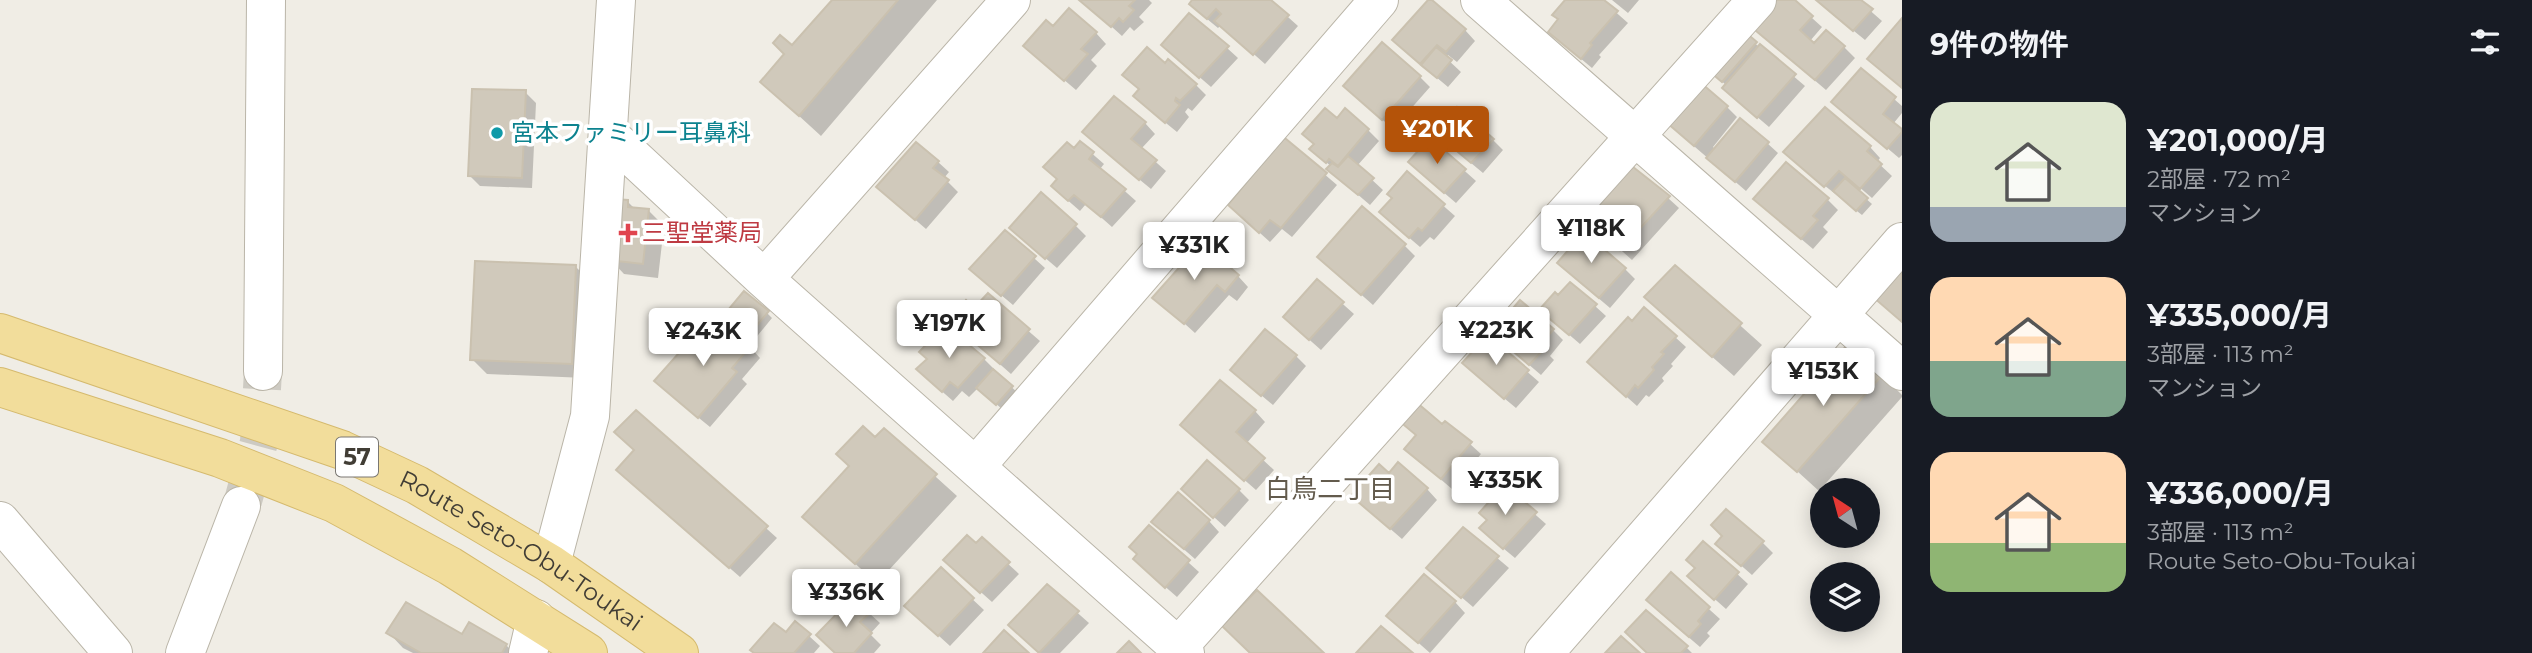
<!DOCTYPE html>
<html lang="ja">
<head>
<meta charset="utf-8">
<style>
	body { margin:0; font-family:Montserrat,"Noto Sans JP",sans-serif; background:#20242c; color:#f1f3f6; height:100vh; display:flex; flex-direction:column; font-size:26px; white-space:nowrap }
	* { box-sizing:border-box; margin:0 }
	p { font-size:23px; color:#9ea1a6 }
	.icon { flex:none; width:38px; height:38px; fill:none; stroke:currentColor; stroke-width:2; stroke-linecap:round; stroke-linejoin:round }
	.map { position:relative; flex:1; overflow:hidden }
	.drawer { display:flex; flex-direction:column; background:#171b24; width:630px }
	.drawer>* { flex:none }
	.needle { width:46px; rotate:324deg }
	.fabs { position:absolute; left:1810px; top:478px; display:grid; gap:14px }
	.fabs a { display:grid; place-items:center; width:70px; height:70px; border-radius:50%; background:#171b24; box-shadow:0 4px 18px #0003; font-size:35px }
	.price { position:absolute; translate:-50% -60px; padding:0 16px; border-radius:7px; background:#fff; color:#222; font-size:23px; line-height:46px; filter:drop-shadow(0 2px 4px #0008) }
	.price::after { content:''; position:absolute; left:50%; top:42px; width:21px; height:16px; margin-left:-10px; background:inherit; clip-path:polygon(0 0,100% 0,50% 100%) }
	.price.selected { background:#b45309; color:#fff }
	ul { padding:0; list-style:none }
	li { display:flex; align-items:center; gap:21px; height:175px; padding:0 28px }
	li span { display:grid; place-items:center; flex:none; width:196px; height:140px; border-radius:21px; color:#555 }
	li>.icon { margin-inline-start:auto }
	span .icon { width:84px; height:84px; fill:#fffc; stroke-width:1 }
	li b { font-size:30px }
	h2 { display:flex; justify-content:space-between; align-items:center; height:84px; padding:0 28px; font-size:30px }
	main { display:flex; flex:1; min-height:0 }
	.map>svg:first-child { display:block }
</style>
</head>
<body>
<main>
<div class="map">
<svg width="1902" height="653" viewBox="0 0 1902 653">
	<rect width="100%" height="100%" fill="#f0ede5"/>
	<path fill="#0003" d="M834,0H937L821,136L762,82Z
		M1082,0H1149L1152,3L1139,17L1144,22L1134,31L1130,27L1122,36Z
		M1194,0H1269L1298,26L1265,64L1221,25L1218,28L1201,14L1191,4Z
		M1568,0H1602L1628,23L1599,55L1601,57L1592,68L1561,42L1559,20Z
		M1612,0H1639L1628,13Z
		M1792,0L1822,27L1810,41L1814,45L1844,47L1855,58L1826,90L1757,31Z
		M1816,0H1858L1882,21L1865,40Z
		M1053,28L1096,33L1106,44L1091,60L1097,66L1076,90L1036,56Z
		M1738,29L1805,86L1769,127L1735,98L1726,85L1716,76Z
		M1465,30L1475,41L1457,62L1448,55L1446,58L1461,72L1448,87L1405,51Z
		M1227,48L1238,58L1211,87L1174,55Z
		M1165,65L1196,85L1206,95L1192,111L1188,108L1185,112L1189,117L1177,132L1145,106L1140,90L1124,75Z
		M1862,71L1902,106V113L1893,124L1902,131V155L1899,158L1833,102Z
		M1420,77L1430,87L1393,129L1356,96Z
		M525,92L536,103L532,188L480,186L469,175Z
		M1727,107L1737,117L1713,147L1715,149L1767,143L1778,153L1746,191L1673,128Z
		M1337,120L1368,130L1379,141L1357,166L1383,190L1370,205L1328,169L1331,166L1322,159L1315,145Z
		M1145,123L1155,134L1141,149L1166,171L1151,189L1095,143Z
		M1280,136L1337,185L1292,237L1282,229L1270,242L1241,216Z
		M1430,140L1476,181L1456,203L1421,173Z
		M1493,140L1503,150L1483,173L1447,143Z
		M1080,143L1104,164L1100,169L1136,201L1112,227L1086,204L1080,211L1064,197L1059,180L1074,150Z
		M1870,147L1880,158L1877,162L1892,176L1872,198L1851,180L1848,183L1872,204L1862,215L1796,163Z
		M938,162L949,172L944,178L958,192L926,229L889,197Z
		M1407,174L1455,216L1434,240L1430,237L1420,247L1392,223Z
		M1668,198L1679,208L1632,260L1586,219Z
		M1828,200L1838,210L1823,227L1828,232L1813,249L1766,209Z
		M628,202L635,209L649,211L664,226L658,278L624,274L610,259Z
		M1075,225L1086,236L1057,268L1022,238Z
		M1005,232L1045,268L1013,305L982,279Z
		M1404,245L1415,256L1373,305L1330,267Z
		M576,267L591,282L586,378L487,374L472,359Z
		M1675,267L1762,345L1734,376L1668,318Z
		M1625,269L1635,279L1610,308L1570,274Z
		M1238,276L1248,287L1237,301L1229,295L1195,333L1155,297Z
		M1317,281L1354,314L1321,350L1295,327Z
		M988,296L1040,341L1011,374L950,320L975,310Z
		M1595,306L1606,316L1580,344L1552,320Z
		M767,313L772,318L754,340L730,321Z
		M945,327L984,359L995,370L993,371L1017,392L1002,409L978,388L969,397L962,391L953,401L929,380L928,359Z
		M1553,330L1563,340L1550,356L1554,360L1541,375L1513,351Z
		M1675,337L1686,347L1671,364L1673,366L1662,378L1664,381L1649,397L1646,395L1637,406L1600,373Z
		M1488,338L1539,382L1516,408L1475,374Z
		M698,340L750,347L760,358L742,379L747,384L710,427L667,392Z
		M1296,356L1306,366L1273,405L1243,380Z
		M1882,375L1902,395V397L1819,491L1765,442Z
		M1255,411L1265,422L1246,444L1274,470L1256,490L1193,435Z
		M636,412L777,538L740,577L629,480L636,451Z
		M1443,426L1470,444L1481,454L1452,489L1417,459Z
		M884,430L957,496L877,583L826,538Z
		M1389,475L1427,489L1437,500L1402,539L1364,506Z
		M1504,487L1546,524L1515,558L1492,539L1489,520Z
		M1239,490L1249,500L1225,527L1194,499Z
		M1209,521L1219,532L1195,559L1164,532Z
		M1149,527L1199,572L1177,597L1145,569Z
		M1463,529L1509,568L1473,607L1439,578Z
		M1724,536L1762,542L1773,553L1752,575L1728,554Z
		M982,540L1019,574L992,602L956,570Z
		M1704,543L1748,584L1726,609L1700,586L1697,569Z
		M941,570L984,610L950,646L917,616Z
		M1671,575L1720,619L1707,633L1710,636L1700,647L1658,611Z
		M869,582L893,603L882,615L859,593Z
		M1047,586L1089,623L1060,653H1040L1021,636Z
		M1455,602L1465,613L1430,653L1388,616Z
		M869,613L880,623L870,634L881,645L874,653H837L819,635Z
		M469,624L506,645L514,653H413L403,648L389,633L462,636Z
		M786,634L809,636L820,646L814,653H756Z
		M1686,647L1692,653H1649Z"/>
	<path fill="#d0c9bb" stroke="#cac1af" stroke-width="2" d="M832,0H898L799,116L760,82L784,54L773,43L780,35L792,45Z
		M1079,0H1135L1129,6L1134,10L1123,22L1119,18L1111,27Z
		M1192,0H1271L1289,15L1253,55L1214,21L1221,14L1216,9L1207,19L1189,4Z
		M1428,0H1432L1466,29L1446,52L1437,45L1420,64L1392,40Z
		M1565,0H1604L1618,11L1590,43L1592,45L1581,59L1548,32L1558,19L1552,15Z
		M1762,0H1795L1813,16L1800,30L1814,43L1826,30L1845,46L1815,80L1744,21Z
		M1816,0H1861L1873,9L1853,31Z
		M1069,8L1097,32L1081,49L1088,54L1064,81L1023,46L1046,20L1053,26Z
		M1189,13L1229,46L1199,78L1161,45Z
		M1902,18V88L1867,59Z
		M1738,26L1757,42L1722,82L1703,66Z
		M1382,42L1421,76L1382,120L1343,86Z
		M1760,44L1796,74L1757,118L1722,88Z
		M1147,47L1165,63L1168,59L1197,84L1180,101L1176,98L1175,101L1180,105L1165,123L1133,96L1139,89L1122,75Z
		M1436,47L1452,60L1437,78L1421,65Z
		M1861,68L1896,97L1883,114L1902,129V132L1887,149L1831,102Z
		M1694,77L1728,106L1694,146L1660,117Z
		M472,89L526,90L522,178L468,176Z
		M1114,96L1146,122L1131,139L1157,160L1139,180L1082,132Z
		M1457,107L1494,139L1471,163L1434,132Z
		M1825,107L1871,146L1867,151L1882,164L1860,189L1839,171L1824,187L1783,152Z
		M1325,108L1337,118L1345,108L1369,129L1338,166L1329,159L1326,163L1309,149L1314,144L1302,134Z
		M1740,118L1769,142L1735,182L1706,158Z
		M1280,134L1327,173L1281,228L1270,220L1259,233L1228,205L1250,178Z
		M1430,138L1466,169L1444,193L1408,162Z
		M1080,141L1094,152L1089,159L1126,189L1101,217L1074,195L1068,201L1051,186L1057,179L1043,167L1067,142L1074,148Z
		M916,142L939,161L933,168L949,180L915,220L876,187Z
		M1348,156L1374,178L1358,195L1326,169L1332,163L1338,167Z
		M1786,162L1829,198L1813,216L1818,220L1801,239L1753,199Z
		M1628,163L1670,196L1620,250L1584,219Z
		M1407,171L1445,204L1422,231L1418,228L1409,238L1379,212L1392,198L1387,194Z
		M1845,178L1868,198L1856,211L1833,191Z
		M1041,192L1077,224L1045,259L1009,228Z
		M613,199L628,200V207L649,209L643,264L608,260Z
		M1362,206L1406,244L1361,295L1317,257Z
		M1005,230L1036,256L1001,296L969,269Z
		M1584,232L1626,268L1599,298L1557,263Z
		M1197,239L1239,275L1225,292L1217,285L1184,324L1152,298L1186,260L1182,257Z
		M475,261L576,265L572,364L470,360Z
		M1902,264V322L1873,297Z
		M1675,265L1742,323L1712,357L1644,297Z
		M1317,279L1344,302L1309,340L1283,317Z
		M1570,282L1597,304L1569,335L1539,310L1555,292L1558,295Z
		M744,291L769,311L748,336L723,316Z
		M988,293L1030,329L1000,364L948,320L966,300L974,308Z
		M1520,300L1554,329L1541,344L1545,348L1529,365L1500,340L1511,328L1502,321Z
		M1644,307L1677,336L1661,352L1664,354L1652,367L1654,370L1638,388L1635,385L1626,397L1587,362L1628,317L1632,321Z
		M716,318L751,346L732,368L737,372L698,418L654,381L695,335L698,338Z
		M945,325L985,358L958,388L950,382L942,392L916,369L927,359L919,352Z
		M1265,329L1297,355L1261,396L1230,370Z
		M1488,335L1529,370L1504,399L1462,363Z
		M1848,344L1883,374L1797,472L1762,442Z
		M993,369L1013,386L996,405L976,388Z
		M1220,380L1256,410L1236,432L1265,458L1244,481L1180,425Z
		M1415,401L1442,424L1445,421L1472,442L1441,479L1404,449L1416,435L1398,420Z
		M636,410L768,526L729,568L616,470L634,450L614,432Z
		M863,426L875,437L884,428L937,474L855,564L802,517L849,466L836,454Z
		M1207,460L1240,489L1213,518L1181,489Z
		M1398,462L1428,488L1390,529L1351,496L1379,464L1389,473Z
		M1504,485L1537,512L1503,549L1479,528L1487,520L1479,513Z
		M1178,492L1210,520L1184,549L1151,522Z
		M1726,509L1764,541L1741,566L1715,544L1722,536L1711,525Z
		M1149,525L1190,560L1165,588L1133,559L1137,554L1129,547Z
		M1463,527L1499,556L1461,598L1426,568Z
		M967,535L976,543L982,537L1010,562L980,593L943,560Z
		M1703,541L1739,572L1714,600L1687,576L1695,568L1686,560Z
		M941,567L974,598L938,636L904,606Z
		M1671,572L1710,607L1698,621L1701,624L1689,637L1646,600Z
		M1424,574L1456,601L1418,643L1386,616Z
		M869,580L889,597L876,611L856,593Z
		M1047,584L1079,611L1039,653L1008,625Z
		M1257,590L1324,653H1250L1222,626Z
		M853,597L871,612L860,622L872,633L854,653H835L816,635Z
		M406,602L462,634L469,622L507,644L502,653H421L386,633Z
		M1646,610L1688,646L1681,653H1647L1625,632Z
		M795,621L811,634L794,653H754L750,650L774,623L786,632Z
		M1381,626L1413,653H1356Z
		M1004,630L1029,653H983Z
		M1621,636L1640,653H1605Z
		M1129,641L1141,653H1117Z"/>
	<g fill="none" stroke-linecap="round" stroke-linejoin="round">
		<path stroke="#cdcac2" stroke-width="38" stroke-dasharray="38 19" stroke-linecap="butt" d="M243,501L259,442L263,371"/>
		<defs>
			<path id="minor" d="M1480,0L1902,371
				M608,134L764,279L1185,653
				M764,279L1011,0
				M263,371L266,0
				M976,466L1379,0
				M551,564L590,416L616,0
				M1178,647L1757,0
				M185,653L241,506
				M528,653L536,619
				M1544,653L1902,242"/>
			<path id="tertiary" d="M0,521L113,653"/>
			<g id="primary">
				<path id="s1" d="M0,333L342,450L417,485L551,564L679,653"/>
				<path d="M0,387L220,458L334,503L450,566L588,653"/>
			</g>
		</defs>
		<use href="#minor" stroke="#bab5a8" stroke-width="40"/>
		<use href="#tertiary" stroke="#bab5a8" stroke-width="40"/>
		<use href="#primary" stroke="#d5ba6e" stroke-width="40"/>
		<use href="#minor" stroke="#fff" stroke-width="38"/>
		<use href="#tertiary" stroke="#fff" stroke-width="38"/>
		<use href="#primary" stroke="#f2dd9b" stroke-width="38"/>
	</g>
	<circle fill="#0f9aa8" stroke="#fff" stroke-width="2.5" cx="497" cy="133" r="7"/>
	<path fill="#e0444e" stroke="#fff" stroke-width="2.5" d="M624.5 222.5h7v7h7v7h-7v7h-7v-7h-7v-7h7z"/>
	<g text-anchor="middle" stroke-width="7" stroke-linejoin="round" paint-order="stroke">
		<rect fill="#fff" stroke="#7a7772" stroke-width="2" x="336" y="437.5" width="42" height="39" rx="5"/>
		<g font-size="23" font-weight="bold" fill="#413d35">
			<text x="357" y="465">57</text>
		</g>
		<g font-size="24" fill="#0d838f" stroke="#fff" text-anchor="start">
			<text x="511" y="141">宮本ファミリー耳鼻科</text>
		</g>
		<g font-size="24" fill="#be3a42" stroke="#fff" text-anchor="start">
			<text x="642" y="241">三聖堂薬局</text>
		</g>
		<g font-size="24" fill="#413d35" stroke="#fff">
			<text dy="8" stroke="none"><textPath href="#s1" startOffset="567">Route Seto-Obu-Toukai</textPath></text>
		</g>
		<g font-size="26" fill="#635b4d" stroke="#fff">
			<text x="1330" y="498">白鳥二丁目</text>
		</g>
	</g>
</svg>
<div class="fabs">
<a><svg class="needle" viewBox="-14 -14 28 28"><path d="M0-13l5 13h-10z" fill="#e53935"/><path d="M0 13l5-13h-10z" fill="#9ea1a6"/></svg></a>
<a><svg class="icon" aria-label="layers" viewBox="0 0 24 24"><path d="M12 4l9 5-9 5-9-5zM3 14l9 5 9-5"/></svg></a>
</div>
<b class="price selected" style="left:1437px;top:166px">¥201K</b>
<b class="price" style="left:1591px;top:265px">¥118K</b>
<b class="price" style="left:1194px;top:282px">¥331K</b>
<b class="price" style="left:949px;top:360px">¥197K</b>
<b class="price" style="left:1496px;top:367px">¥223K</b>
<b class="price" style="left:703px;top:368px">¥243K</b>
<b class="price" style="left:1823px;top:408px">¥153K</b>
<b class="price" style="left:1505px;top:517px">¥335K</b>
<b class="price" style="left:846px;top:629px">¥336K</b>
</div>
<section class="drawer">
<h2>9件の物件<svg class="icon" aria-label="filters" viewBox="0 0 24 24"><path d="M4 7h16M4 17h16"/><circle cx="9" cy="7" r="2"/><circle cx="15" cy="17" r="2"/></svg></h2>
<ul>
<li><span style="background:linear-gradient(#dfe7d0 75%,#9aa5b1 0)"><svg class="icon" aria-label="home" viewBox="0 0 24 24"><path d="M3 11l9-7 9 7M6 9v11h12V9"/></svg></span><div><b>¥201,000/月</b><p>2部屋 · 72 m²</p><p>マンション</p></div></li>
<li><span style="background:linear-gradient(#ffd9b3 60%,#7fa58c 0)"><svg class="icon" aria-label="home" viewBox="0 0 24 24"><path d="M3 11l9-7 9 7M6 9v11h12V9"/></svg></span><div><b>¥335,000/月</b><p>3部屋 · 113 m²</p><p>マンション</p></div></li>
<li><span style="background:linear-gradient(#ffd9b3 65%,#8fb573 0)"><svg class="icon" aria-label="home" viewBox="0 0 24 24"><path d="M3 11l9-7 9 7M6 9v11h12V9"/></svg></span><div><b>¥336,000/月</b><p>3部屋 · 113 m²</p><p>Route Seto-Obu-Toukai</p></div></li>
</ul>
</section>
</main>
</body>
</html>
